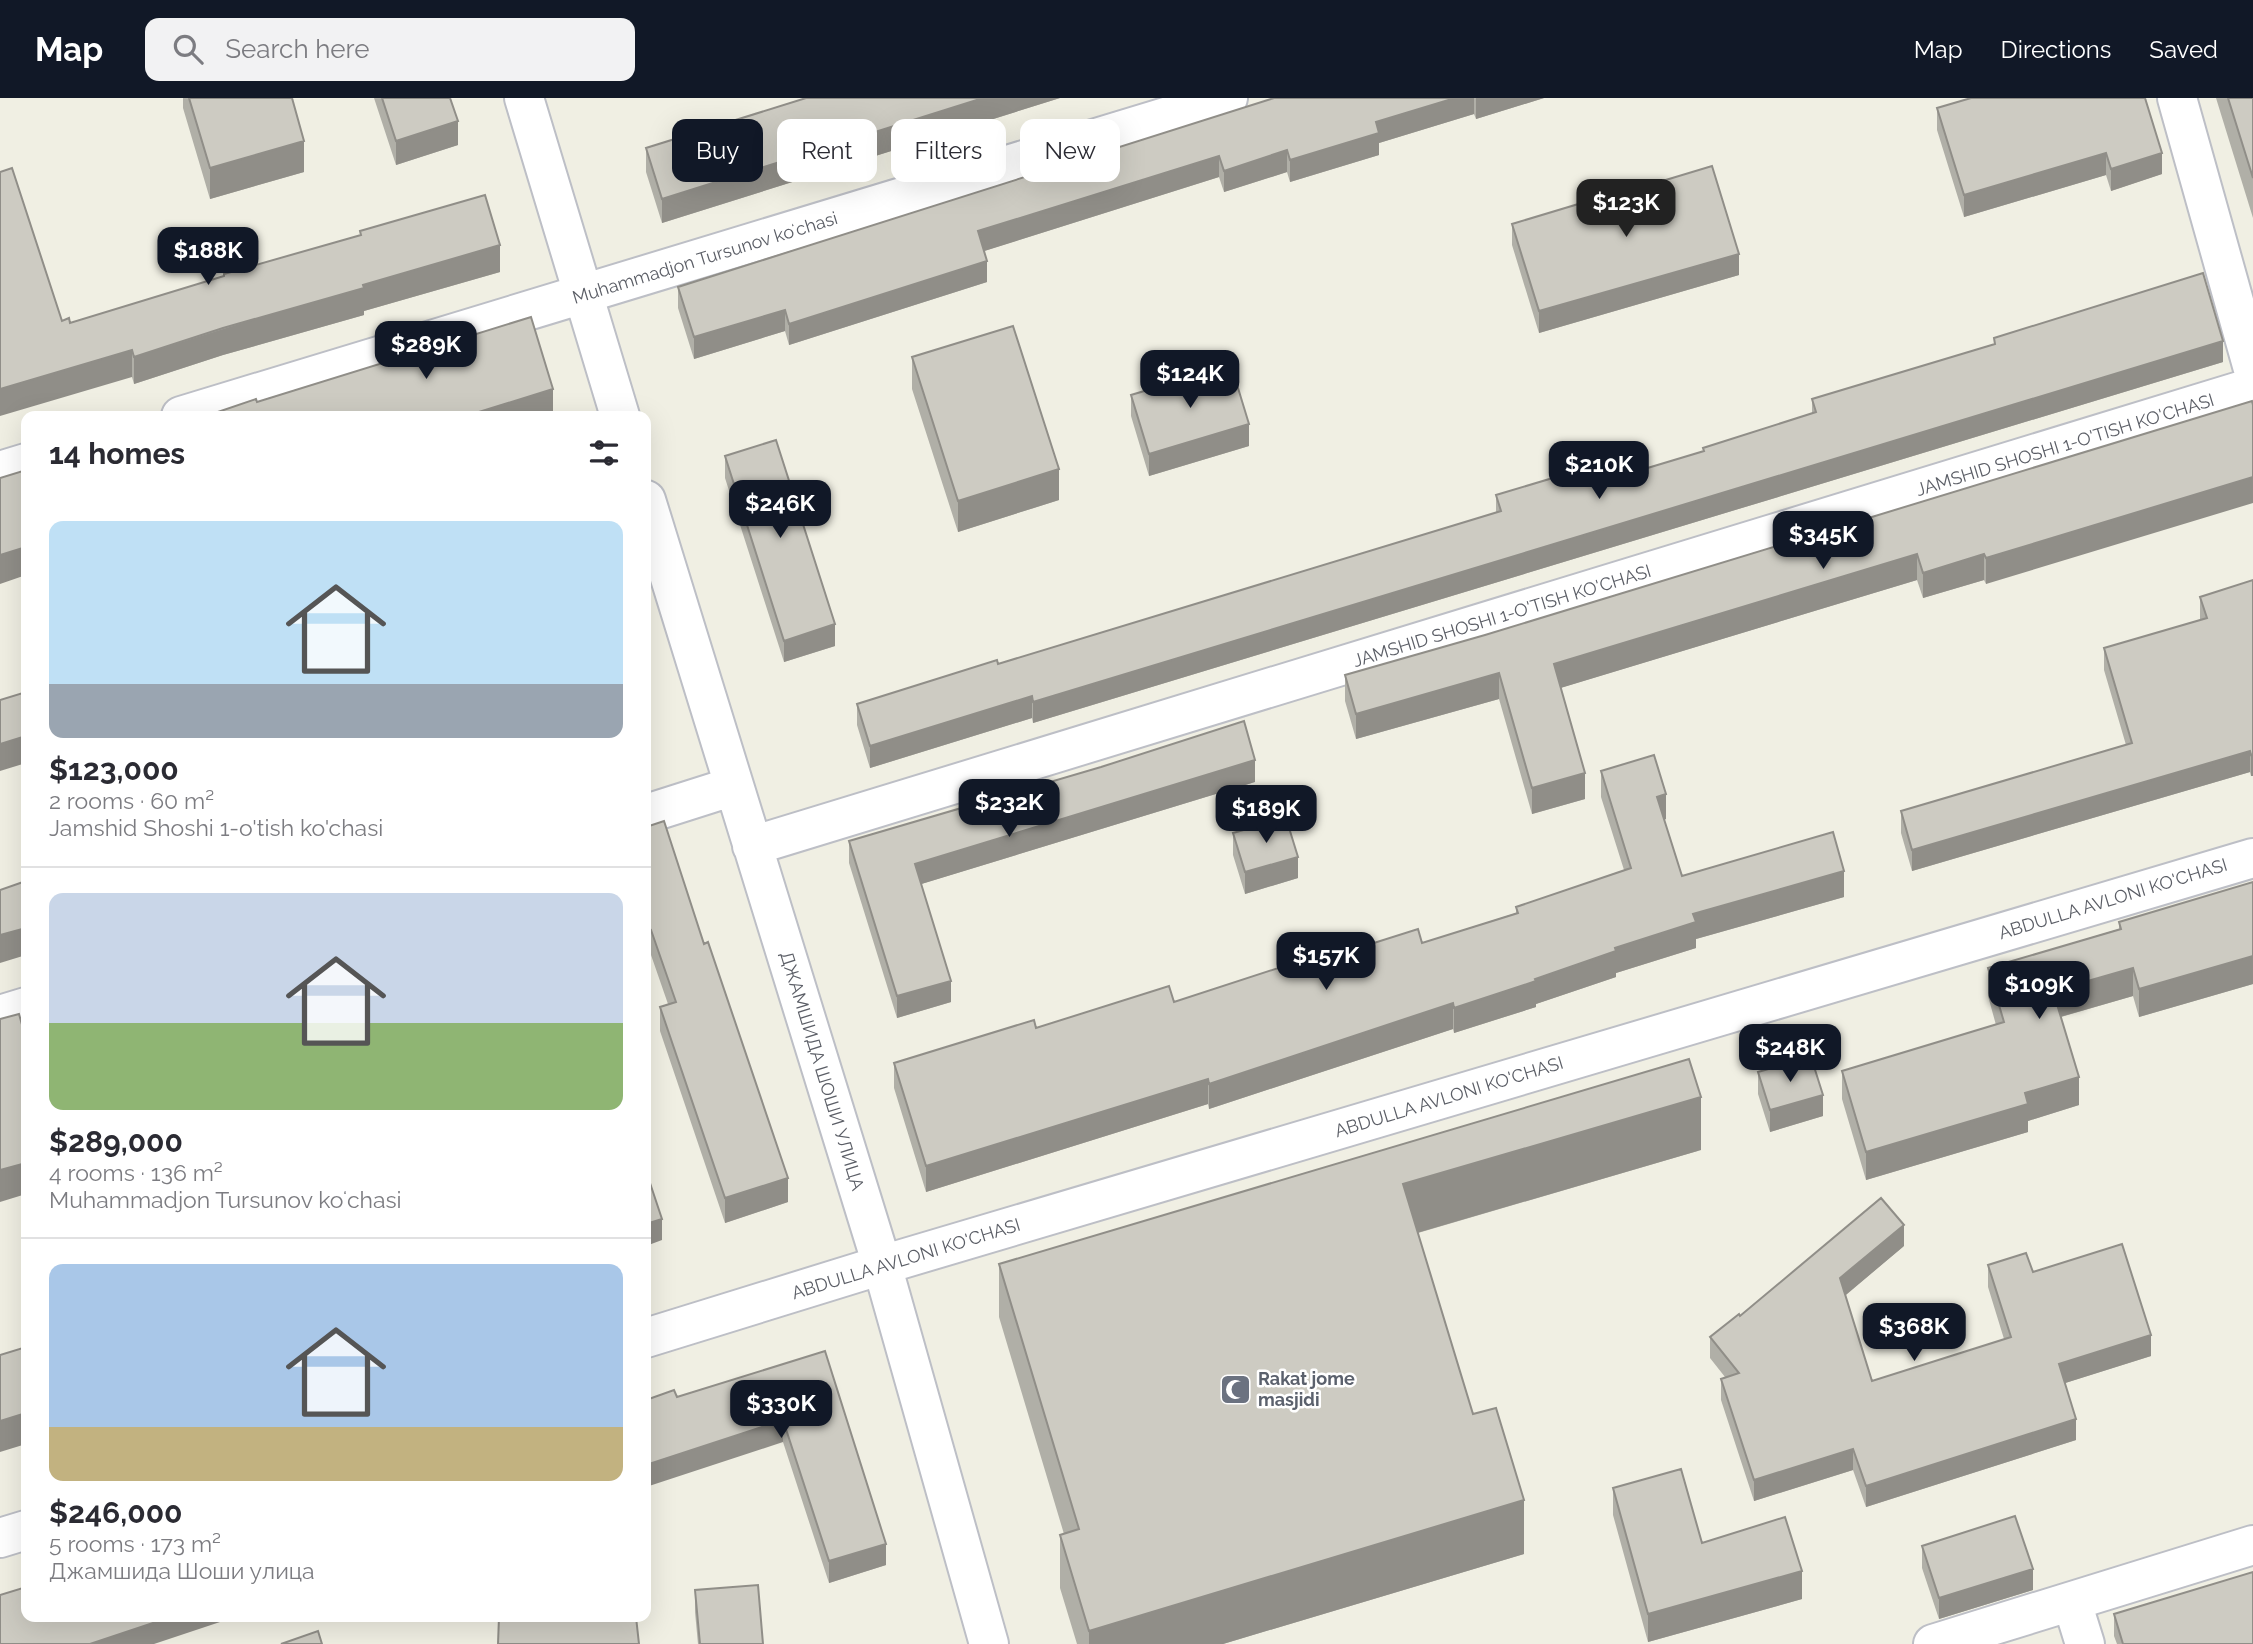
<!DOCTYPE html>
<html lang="en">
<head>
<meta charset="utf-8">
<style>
	body { margin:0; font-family:Raleway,sans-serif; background:#f2f2f3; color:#2b2b33; height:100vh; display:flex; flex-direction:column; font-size:26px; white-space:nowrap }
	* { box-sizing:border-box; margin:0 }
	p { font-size:23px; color:#7c7c81 }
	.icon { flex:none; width:38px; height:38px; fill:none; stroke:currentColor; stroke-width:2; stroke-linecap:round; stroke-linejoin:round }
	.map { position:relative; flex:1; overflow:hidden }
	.panel { position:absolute; left:21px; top:313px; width:630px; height:1211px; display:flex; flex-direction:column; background:#fff; border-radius:14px; box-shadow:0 7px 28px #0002 }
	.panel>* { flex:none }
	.top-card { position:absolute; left:672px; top:21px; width:665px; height:63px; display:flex; gap:14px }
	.price { position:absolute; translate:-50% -60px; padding:0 16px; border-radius:14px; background:#111827; color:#fff; font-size:23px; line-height:46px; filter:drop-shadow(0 2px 4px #0008) }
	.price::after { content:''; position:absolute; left:50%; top:42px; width:21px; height:16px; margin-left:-10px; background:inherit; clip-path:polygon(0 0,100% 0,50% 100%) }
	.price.on { background:#222; color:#fff }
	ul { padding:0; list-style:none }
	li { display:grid; align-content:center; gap:14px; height:371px; padding:0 28px }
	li+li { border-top:2px solid #e1e1e2 }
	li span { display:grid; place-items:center; height:217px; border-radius:14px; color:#555 }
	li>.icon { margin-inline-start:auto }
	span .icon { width:126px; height:126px; fill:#fffc; stroke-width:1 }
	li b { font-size:30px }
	h2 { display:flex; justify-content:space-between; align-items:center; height:84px; padding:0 28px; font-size:30px }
	.chip { padding:0 24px; border-radius:14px; background:#fff; box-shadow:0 7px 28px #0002; font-size:24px; line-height:63px }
	.chip.on { background:#111827; color:#fff }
	header { display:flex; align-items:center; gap:42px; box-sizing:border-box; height:98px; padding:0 35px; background:#111827; color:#fff }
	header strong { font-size:33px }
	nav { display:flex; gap:38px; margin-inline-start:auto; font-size:24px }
	.search { width:490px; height:63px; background:#f2f2f3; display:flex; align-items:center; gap:18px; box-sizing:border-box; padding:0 24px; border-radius:14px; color:#7c7c81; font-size:26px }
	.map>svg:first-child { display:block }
</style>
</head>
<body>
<header>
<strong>Map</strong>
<div class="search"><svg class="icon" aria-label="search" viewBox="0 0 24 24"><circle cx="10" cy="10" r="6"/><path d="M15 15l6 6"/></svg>Search here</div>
<nav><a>Map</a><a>Directions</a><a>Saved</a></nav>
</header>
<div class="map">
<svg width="2253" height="1546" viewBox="0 0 2253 1546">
	<rect width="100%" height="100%" fill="#f0efe3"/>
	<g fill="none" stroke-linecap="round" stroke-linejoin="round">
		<defs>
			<path id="minor" d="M524,0L620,318
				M2177,0L2253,271
				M181,318L1228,0
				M0,373L26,365
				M646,402L882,1167L989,1546
				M646,716L734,688
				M752,748L2253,289
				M0,917L26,909
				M646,1240L882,1167L2253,760
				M0,1440L26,1432
				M2072,1504L2085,1546
				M1933,1546L2253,1447"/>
		</defs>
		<use href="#minor" stroke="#bdbfc6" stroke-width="42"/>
		<use href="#minor" stroke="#fff" stroke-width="38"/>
	</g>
	<path fill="#b0afa7" d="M183,0H292L304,74L210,101L183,10Z
		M374,0H450L458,47L396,67Z
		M806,0H1060L662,125L646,74V50Z
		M1274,0H1544L1476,21L1474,16L1379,45V57L1290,84L1287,74L1224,94L1219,79L984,153L987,184L789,247L785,233L694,261L678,210V189Z
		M1971,0L2162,76L2111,93L2106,77L1964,119L1937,32V10Z
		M2216,0H2253V120Z
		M1596,103L1739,177L1539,235L1512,147V126Z
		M360,133L500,174L364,213V217L223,257L134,286L132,279L70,225L360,137Z
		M1994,240L2223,264L1033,625L1032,620L870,670L857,627V606L998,566L1496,415V397L1591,387L1703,353V350L1812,315V301L1994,246Z
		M912,259L1059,402L958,434L912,291Z
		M1131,297L1249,348L1149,378L1131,318Z
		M2252,303L1986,486L1984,482L1923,500L1917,482L1560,590L1585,701L1532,716L1499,601L1356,641L1345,603V577L1485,537Z
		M725,358L835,548L784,564L725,380Z
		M2253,482V678H2251L2250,674L1912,773L1901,735V713L2126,647L2104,572V550L2200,522V499Z
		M1601,673L1666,721L1664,722L1682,778L1844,799L1696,841V850L1616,875V879L1536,906V909L1454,935L1453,931L1209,1011L1208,1006L926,1094L894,990V965L1036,930L1174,904L1317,863L1422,845L1516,815V809L1624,772L1601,699Z
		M1255,684L921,786L951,904L897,920L849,765V743Z
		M646,729L788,1104L725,1125L660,933V909L668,906L651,857Z
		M1233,735L1298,780L1245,796L1233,757Z
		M2253,784V886L2139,919L2133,898L2061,919L2079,1007L2028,1023V1034L1866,1082L1842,1001V973L1996,927L1988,898V870L2119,831V824Z
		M1758,974L1823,1018L1770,1034L1758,996Z
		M1701,1052L1418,1135L1473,1316L1524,1456L1223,1546H1077L1060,1490V1437L1064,1436L999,1219V1166Z
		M1904,1148L1845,1197L1872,1283L2004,1241L1988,1189V1167L2033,1174L2151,1258L2065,1285L2076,1342L1866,1409L1853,1372L1754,1403L1721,1302V1281L1725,1279L1710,1260V1239L1740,1218Z
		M825,1253L886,1467L829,1485L783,1344L677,1299Z
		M1613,1390L1702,1445L1802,1501L1648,1544L1613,1417Z
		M1922,1448L2033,1492L1939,1521L1922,1470Z
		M695,1492L763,1546H698L695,1514Z
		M2114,1516L2253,1546H2117L2114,1538Z"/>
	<path fill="#908e88" d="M983,0H1060L662,125V101Z
		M1455,0H1474V16L1379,45V57L1290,84V62L1376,24Z
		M1476,0H1544L1476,21Z
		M458,23V47L396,67V43Z
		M304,43V74L210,101V70Z
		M1287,52V74L1224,94V73Z
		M2106,55V77L1964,119V97Z
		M2162,55V76L2111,93V71Z
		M1219,58V79L978,155V133Z
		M500,147V174L364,213V217L223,257L134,286V259L363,187Z
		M1739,156V177L1539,235V213Z
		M987,163V184L789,247V226Z
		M785,212V233L694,261V239Z
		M2223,243V264L1033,625V604Z
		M132,252V279L0,318V291Z
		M553,291V318H466Z
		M1249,326V348L1149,378V356Z
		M1059,371V402L958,434V403Z
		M2253,379V405L1986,486V460Z
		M26,449V477L0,486V457Z
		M1917,456V482L1554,592V566Z
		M1984,456V482L1923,500V475Z
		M835,526V548L784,564V543Z
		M1499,575V601L1356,641V616Z
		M1032,598V620L870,670V648Z
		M26,638V665L0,673V646Z
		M2250,653V674L1912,773V752Z
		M2253,656V678H2251V657Z
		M1255,662V684L915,788V766Z
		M1585,675V701L1532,716V690Z
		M1666,696V721L1657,724V699Z
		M1298,759V780L1245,796V774Z
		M1844,773V799L1696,841V850L1616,875V879L1536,906V909L1454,935V910L1535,881L1615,850L1693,816Z
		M26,830V857L0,865V837Z
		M651,832V857L646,858V834Z
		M2253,858V886L2139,919V891Z
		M2133,870V898L2053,921V893Z
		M951,883V904L897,920V898Z
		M1453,905V931L1209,1011V986Z
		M2079,979V1007L2028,1023V1034L1866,1082V1054L2025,995Z
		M1208,981V1006L926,1094V1068Z
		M1823,997V1018L1770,1034V1012Z
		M1701,999V1052L1403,1139V1086Z
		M26,1065V1096L0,1104V1072Z
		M788,1080V1104L725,1125V1100Z
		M662,1121V1142L646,1148V1126Z
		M1904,1127V1148L1840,1202V1180Z
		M2151,1237V1258L2059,1287V1266Z
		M26,1315V1346L0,1354V1323Z
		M2076,1321V1342L1866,1409V1388Z
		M783,1322V1344L646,1389V1367Z
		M1853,1351V1372L1754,1403V1382Z
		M1524,1402V1456L1223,1546H1089V1533Z
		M886,1446V1467L829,1485V1463Z
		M2033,1471V1492L1939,1521V1500Z
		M1802,1473V1501L1648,1544V1516Z
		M171,1519H235L154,1546H90Z"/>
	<path fill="#cdcbc2" stroke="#908e88" stroke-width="2" d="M189,0H292L304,43L210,70Z
		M382,0H450L458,23L396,43Z
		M806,0H983L662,101L646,50Z
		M1274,0H1455L1376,24L1379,35L1290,62L1287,52L1224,73L1219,58L978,133L987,163L789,226L785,212L694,239L678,189Z
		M1971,0H2145L2162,55L2111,71L2106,55L1964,97L1937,10Z
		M2228,0H2253V80Z
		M1712,68L1739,156L1539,213L1512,126L1595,101L1596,103Z
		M12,70L62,223L69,220L70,225L224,178V176L361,137L360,133L485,97L500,147L363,187L364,190L223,230L134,259L132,252L0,291V74Z
		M2203,175L2223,243L1033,604L1032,598L870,648L857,606L997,562L998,566L1501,413L1496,397L1586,370L1591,387L1704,353L1703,350L1816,314L1812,301L1995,246L1994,240Z
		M531,219L553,291L466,318H206L256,301L257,304Z
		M1013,228L1059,371L958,403L912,259Z
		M1231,267L1249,326L1149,356L1131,297Z
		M2252,303L2253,307V379L1986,460L1984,456L1923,475L1917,456L1554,566L1585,675L1532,690L1499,575L1356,616L1345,577L1485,537Z
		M776,342L835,526L784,543L725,358Z
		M26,372V449L0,457V380Z
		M2253,482V656L2251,657L2250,653L1912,752L1901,713L2132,645L2104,550L2207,520L2200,499Z
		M26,594V638L0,646V602Z
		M1244,623L1255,662L915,766L951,883L897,898L849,743L1101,669Z
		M1654,657L1666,696L1657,699L1682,778L1833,734L1844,773L1693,816L1696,824L1615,850L1616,853L1535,881L1536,883L1454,910L1453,905L1209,986L1208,981L926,1068L894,965L1034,922L1036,930L1169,888L1174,904L1315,858L1317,863L1418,831L1422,845L1518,815L1516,809L1631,770L1601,673Z
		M1286,720L1298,759L1245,774L1233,735Z
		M664,723L704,846L708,844L788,1080L725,1100L660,909L676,904L651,832L646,834V729Z
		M26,783V830L0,837V792Z
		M2253,784V858L2139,891L2133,870L2053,893L2079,979L2025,995L2028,1006L1866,1054L1842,973L2004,924L1988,870L2121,831L2119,824Z
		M19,916L26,941V1065L0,1072V921Z
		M1811,959L1823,997L1770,1012L1758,974Z
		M1689,961L1701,999L1403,1086L1473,1316L1496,1310L1524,1402L1089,1533L1060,1437L1079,1431L999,1166Z
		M646,1073L662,1121L646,1126Z
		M1881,1100L1904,1127L1840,1180L1872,1283L2011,1239L1988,1167L2026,1155L2033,1174L2122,1146L2151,1237L2059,1266L2076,1321L1866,1388L1853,1351L1754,1382L1721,1281L1739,1275L1710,1239L1739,1216L1740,1218Z
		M26,1249V1315L0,1323V1257Z
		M825,1253L886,1446L829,1463L783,1322L646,1367V1302L674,1292L677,1299Z
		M1681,1371L1702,1445L1785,1419L1802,1473L1648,1516L1613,1390Z
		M2015,1418L2033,1471L1939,1500L1922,1448Z
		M2253,1474V1546H2123L2114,1516Z
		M758,1487L763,1546H700L695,1492Z
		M26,1489V1519H171L90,1546H0V1497Z
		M499,1519H636L639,1546H498Z
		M318,1533L322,1546H281Z"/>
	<defs>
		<symbol id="mosque-square" viewBox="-11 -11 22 22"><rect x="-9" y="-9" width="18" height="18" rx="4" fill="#6b7280" stroke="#fff"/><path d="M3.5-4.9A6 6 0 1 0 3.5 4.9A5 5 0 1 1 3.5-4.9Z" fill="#fff"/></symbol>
	</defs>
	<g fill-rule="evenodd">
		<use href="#mosque-square" x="1218" y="1274" width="35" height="35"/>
	</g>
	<g text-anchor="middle" stroke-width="5" stroke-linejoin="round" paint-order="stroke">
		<g font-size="18" fill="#5b5e66" stroke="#fff">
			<text transform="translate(705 160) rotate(-17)" y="6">Muhammadjon Tursunov koʻchasi</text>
			<text transform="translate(2065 347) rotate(-17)" y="6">JAMSHID SHOSHI 1-O'TISH KO'CHASI</text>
			<text transform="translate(1502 518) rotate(-17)" y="6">JAMSHID SHOSHI 1-O'TISH KO'CHASI</text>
			<text transform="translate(2113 801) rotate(-17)" y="6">ABDULLA AVLONI KO'CHASI</text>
			<text transform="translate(822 973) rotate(73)" y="6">ДЖАМШИДА ШОШИ УЛИЦА</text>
			<text transform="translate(1449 999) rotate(-17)" y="6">ABDULLA AVLONI KO'CHASI</text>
			<text transform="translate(906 1161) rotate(-17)" y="6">ABDULLA AVLONI KO'CHASI</text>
		</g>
		<g font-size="18" font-weight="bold" fill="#5b616d" stroke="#fff" text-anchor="start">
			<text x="1258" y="1287">Rakat jome<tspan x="1258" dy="21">masjidi</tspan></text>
		</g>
	</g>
</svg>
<b class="price on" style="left:1626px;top:141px">$123K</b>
<b class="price" style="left:208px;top:189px">$188K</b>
<b class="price" style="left:426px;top:283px">$289K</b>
<b class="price" style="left:1190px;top:312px">$124K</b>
<b class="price" style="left:1599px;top:403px">$210K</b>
<b class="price" style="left:780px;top:442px">$246K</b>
<b class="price" style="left:1823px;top:473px">$345K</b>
<b class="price" style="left:1009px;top:741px">$232K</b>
<b class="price" style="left:1266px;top:747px">$189K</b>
<b class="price" style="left:1326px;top:894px">$157K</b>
<b class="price" style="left:2039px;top:923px">$109K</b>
<b class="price" style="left:1790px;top:986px">$248K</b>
<b class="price" style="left:1914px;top:1265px">$368K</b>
<b class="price" style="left:781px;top:1342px">$330K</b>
<div class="top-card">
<a class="chip on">Buy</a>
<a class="chip">Rent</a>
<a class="chip">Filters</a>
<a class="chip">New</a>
</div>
<section class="panel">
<h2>14 homes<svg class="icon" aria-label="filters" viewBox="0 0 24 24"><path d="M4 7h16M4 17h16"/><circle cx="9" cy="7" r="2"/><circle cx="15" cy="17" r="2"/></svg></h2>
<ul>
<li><span style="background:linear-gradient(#bfe0f5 75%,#9aa5b1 0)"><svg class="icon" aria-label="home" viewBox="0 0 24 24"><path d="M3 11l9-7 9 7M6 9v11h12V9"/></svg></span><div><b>$123,000</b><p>2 rooms · 60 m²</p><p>Jamshid Shoshi 1-o'tish ko'chasi</p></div></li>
<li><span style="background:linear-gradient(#c9d6e8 60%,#8fb573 0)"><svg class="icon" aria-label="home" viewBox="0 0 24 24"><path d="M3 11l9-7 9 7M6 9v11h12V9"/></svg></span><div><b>$289,000</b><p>4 rooms · 136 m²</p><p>Muhammadjon Tursunov koʻchasi</p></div></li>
<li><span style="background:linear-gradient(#a9c7e8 75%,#c2b280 0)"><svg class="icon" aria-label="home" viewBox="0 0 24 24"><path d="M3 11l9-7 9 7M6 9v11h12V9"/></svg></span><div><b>$246,000</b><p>5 rooms · 173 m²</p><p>Джамшида Шоши улица</p></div></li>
</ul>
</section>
</div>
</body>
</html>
